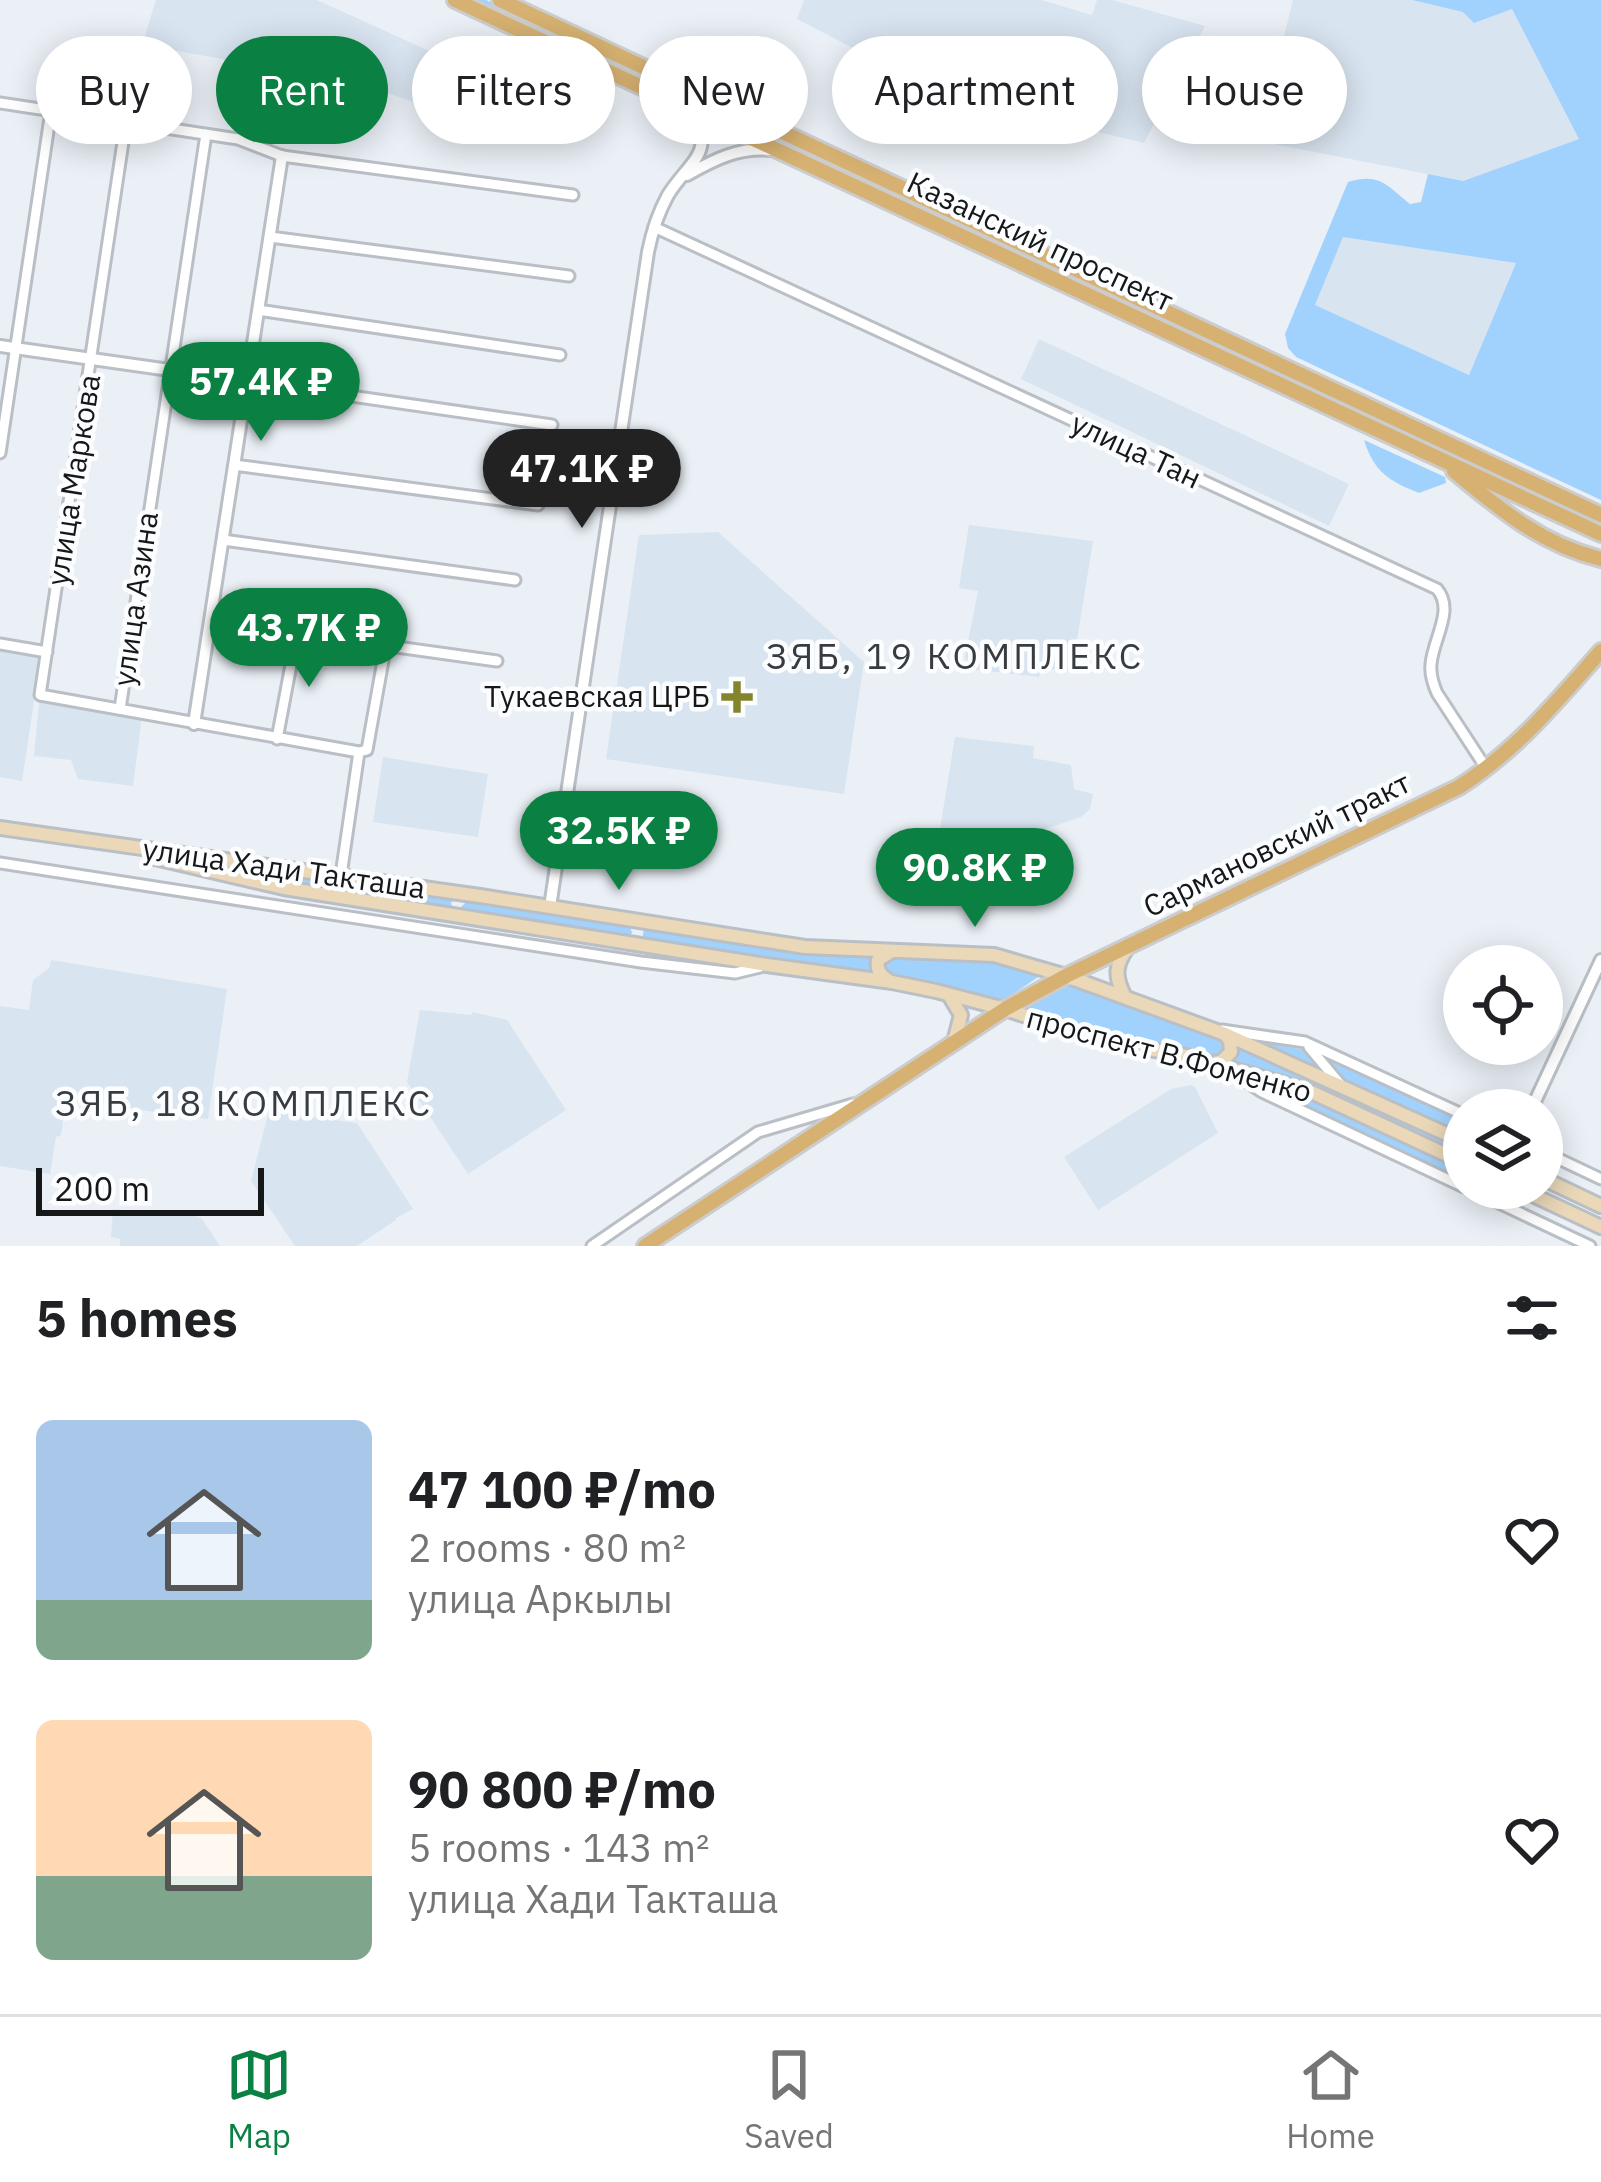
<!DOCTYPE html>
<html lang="en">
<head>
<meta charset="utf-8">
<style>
	body { margin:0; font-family:"IBM Plex Sans",sans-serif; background:#f6f6f6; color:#202124; height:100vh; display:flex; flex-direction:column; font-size:45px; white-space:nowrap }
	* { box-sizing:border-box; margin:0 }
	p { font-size:39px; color:#757577 }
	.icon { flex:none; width:66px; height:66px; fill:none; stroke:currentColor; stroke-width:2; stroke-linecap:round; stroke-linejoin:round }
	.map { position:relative; height:1246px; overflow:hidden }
	.panel { display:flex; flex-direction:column; background:#fff; flex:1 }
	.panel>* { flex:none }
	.banner { position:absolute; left:36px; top:36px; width:1530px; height:108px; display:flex; gap:24px }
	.fabs { position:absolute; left:1443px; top:945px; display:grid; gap:24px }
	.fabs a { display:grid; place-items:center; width:120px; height:120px; border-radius:50%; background:#fff; box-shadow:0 6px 30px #0003; font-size:60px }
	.scale { position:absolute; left:36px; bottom:30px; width:228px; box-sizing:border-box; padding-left:12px; border:6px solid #151719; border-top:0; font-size:33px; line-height:42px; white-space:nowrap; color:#151719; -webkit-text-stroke:9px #fcfdfe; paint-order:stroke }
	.price { position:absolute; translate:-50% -102px; padding:0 27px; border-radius:42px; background:#0b8043; color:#fff; font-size:39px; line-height:78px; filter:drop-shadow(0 3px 6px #0008) }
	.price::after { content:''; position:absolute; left:50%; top:72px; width:36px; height:27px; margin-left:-18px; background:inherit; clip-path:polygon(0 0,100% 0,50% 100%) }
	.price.on { background:#222; color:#fff }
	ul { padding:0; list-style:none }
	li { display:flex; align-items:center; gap:36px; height:300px; padding:0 36px }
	li span { display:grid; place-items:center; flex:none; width:336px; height:240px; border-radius:18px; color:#555 }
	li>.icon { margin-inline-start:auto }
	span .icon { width:144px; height:144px; fill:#fffc; stroke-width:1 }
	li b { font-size:51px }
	h2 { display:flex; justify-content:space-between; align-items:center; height:144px; padding:0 36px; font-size:51px }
	.chip { padding:0 42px; border-radius:54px; background:#fff; box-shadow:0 6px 30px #0003; font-size:42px; line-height:108px }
	.chip.on { background:#0b8043; color:#fff }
	.tabs { display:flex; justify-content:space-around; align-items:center; height:168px; border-top:3px solid #e0e0e0; background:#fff; font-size:33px; color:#757577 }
	.tabs a { display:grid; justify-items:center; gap:6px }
	.tabs .on { color:#0b8043 }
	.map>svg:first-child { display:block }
</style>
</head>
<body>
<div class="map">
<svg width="1601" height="1246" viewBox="0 0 1601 1246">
	<rect width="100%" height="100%" fill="#eaf0f6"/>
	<path fill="#d8e4f0" d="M156,0H317L436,54L416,103L360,83L142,45Z
		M804,0H1041L1092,15L1097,0H1112L1205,26L1144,143L1061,123L905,75L797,19Z
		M1293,0H1412L1463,12L1512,9L1580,139L1463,181L1258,141Z
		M1342,236L1516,263L1469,375L1315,305Z
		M1039,339L1349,484L1329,526L1021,379Z
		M969,525L1093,541L1072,671L1042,668L1039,677L970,669L965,657L978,591L959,588Z
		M718,532L864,662L844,794L606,759L639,535Z
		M0,648L41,655L22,781L0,777Z
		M39,702L142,716L133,786L78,779L71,760L34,756Z
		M955,737L1034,746L1033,758L1071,765L1074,789L1093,794L1090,809L1081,817L1040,831L1036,830L1028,833L1026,829L987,842L939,835Z
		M383,757L488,774L478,837L373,822Z
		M51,960L227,989L208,1119L66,1100L61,1135L56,1137L50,1174L0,1166V1006L29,1010L33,980L49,968Z
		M420,1010L471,1015L473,1012L507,1020L566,1110L468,1174L407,1082Z
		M1191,1085L1195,1087L1218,1133L1098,1210L1064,1157L1171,1089Z
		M269,1111L357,1123L413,1209L396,1218V1220L357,1246H295L251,1181Z
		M113,1209L195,1216L202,1219L220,1246H120V1239L111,1237Z"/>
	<path fill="#a1d2fe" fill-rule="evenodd" d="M476,0H486L1537,490L1535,494Z
		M1412,0H1601V500L1296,357L1288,348L1285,334L1348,182C1381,172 1388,187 1410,204L1421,202L1428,174L1463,181L1579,139L1512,9L1474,23L1463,12ZM1343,237L1516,263L1469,375L1315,305Z
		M1364,440L1445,477L1446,483L1419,493C1389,481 1374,472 1364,440Z
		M162,855L455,899L451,903L453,910L253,879Z
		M467,901L630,926L632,933L629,937L464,912L461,907Z
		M644,928L806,952L875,958L873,974L642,940Z
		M899,957L1007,963L1044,973L1001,1002L892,977L883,969V963L890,958Z
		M1070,983L1225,1038L1228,1050L1221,1057L1213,1056L1095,1031L1021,1007Z
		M1252,1040L1310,1051L1464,1121V1137Z
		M1237,1043L1464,1146V1157L1328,1092L1233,1060L1238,1053Z
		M1250,1081L1298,1093L1464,1168V1183Z"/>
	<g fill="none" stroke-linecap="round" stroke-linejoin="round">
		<defs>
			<path id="minor" d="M0,103L238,139L282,156L573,195
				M126,122L40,695L359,752L367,750L386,644
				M654,227L1437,589C1455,610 1433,639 1431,664C1430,674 1433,684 1437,693L1486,768
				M270,237L569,276
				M258,310L560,355
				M247,381L552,425
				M0,453L51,111
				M234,465L538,505
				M223,540L515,580
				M210,621L497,661
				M0,644L47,652
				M120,709L206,134
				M277,739L297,633
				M0,863L641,962L735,973L760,967
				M341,875L359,752
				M1222,1030L1305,1042L1464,1115
				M1309,1047L1340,1084
				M1234,1073L1262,1092L1464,1187
				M1542,1151L1601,1179
				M1467,1188L1590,1246
				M592,1246L758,1132L853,1104"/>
			<path id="tertiary" d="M687,175C715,159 739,147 771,150
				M0,346L247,381
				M194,724L282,156
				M550,907L648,252C652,232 658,213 668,195C689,161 721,150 686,110
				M1531,1110L1601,960"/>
			<path id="secondary" d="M0,828L480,896L805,947L994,955L1066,976L1225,1034L1464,1142
				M155,858L284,888L767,965L892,982L936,991L1005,1009L1096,1039L1186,1056L1307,1090L1464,1163
				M891,982C881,976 876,971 878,960L892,951
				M949,995L961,1015L954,1042
				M1125,997C1114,976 1115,965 1128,947
				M1213,1063L1222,1061L1231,1052L1230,1041L1225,1034
				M1542,1178L1601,1206
				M1518,1188L1601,1227"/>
			<path id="primary" d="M455,0L1601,534
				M500,0L1601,515
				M1454,471C1499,509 1543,545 1601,559
				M645,1246L1005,1009L1066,976L1459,787C1517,750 1556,702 1601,651"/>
		</defs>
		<use href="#minor" stroke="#b9bfc5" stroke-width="15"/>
		<use href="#tertiary" stroke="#b9bfc5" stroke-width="16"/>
		<use href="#secondary" stroke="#b9bfc5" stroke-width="18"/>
		<use href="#primary" stroke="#ccc" stroke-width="20"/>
		<use href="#minor" stroke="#fff" stroke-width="9"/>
		<use href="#tertiary" stroke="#fff" stroke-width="10"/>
		<use href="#secondary" stroke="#ead8b8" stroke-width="12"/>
		<use href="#primary" stroke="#d6b171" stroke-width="14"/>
	</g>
	<path fill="#84842d" stroke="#fcfdfe" stroke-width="4.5" d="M731 679h12v12h12v12h-12v12h-12v-12h-12v-12h12z"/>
	<g text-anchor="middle" stroke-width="9" stroke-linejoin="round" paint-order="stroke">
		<g font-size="30" fill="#151719" stroke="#fcfdfe">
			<text transform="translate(1040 242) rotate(25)" y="10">Казанский проспект</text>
			<text transform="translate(1136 451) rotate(25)" y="10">улица Тан</text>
			<text transform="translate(74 480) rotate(-81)" y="10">улица Маркова</text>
			<text transform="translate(136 599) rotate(-82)" y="10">улица Азина</text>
			<text transform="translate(1277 845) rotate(-26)" y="10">Сармановский тракт</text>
			<text transform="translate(284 869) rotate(8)" y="10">улица Хади Такташа</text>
			<text transform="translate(1169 1055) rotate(15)" y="10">проспект В.Фоменко</text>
		</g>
		<g font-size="30" fill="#151719" stroke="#fcfdfe" text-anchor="end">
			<text x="710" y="707">Тукаевская ЦРБ</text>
		</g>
		<g font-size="36" letter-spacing="3" fill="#373c41" stroke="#fcfdfe">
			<text x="955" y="669">ЗЯБ, 19 КОМПЛЕКС</text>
			<text x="244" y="1116">ЗЯБ, 18 КОМПЛЕКС</text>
		</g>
	</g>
</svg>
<div class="fabs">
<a><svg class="icon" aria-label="locate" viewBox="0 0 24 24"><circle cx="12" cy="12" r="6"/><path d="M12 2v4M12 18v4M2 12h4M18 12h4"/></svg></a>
<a><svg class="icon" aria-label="layers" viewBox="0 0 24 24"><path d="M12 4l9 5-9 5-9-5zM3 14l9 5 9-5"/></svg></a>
</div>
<div class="scale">200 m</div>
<b class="price" style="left:261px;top:444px">57.4K ₽</b>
<b class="price on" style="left:582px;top:531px">47.1K ₽</b>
<b class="price" style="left:309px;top:690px">43.7K ₽</b>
<b class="price" style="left:619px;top:893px">32.5K ₽</b>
<b class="price" style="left:975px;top:930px">90.8K ₽</b>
<div class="banner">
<a class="chip">Buy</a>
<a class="chip on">Rent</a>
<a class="chip">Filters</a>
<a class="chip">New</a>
<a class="chip">Apartment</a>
<a class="chip">House</a>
</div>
</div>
<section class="panel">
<h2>5 homes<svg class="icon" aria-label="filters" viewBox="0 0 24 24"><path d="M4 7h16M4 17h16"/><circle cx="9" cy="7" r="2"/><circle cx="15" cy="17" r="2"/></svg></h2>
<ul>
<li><span style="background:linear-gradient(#a9c7e8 75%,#7fa58c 0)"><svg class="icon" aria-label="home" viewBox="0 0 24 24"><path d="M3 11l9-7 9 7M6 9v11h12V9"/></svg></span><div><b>47 100 ₽/mo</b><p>2 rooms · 80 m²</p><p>улица Аркылы</p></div><svg class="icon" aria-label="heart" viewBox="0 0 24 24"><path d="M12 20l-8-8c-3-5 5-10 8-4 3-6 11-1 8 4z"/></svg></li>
<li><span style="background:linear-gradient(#ffd9b3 65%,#7fa58c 0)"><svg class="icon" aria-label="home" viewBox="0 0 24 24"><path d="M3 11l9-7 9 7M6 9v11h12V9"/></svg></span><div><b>90 800 ₽/mo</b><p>5 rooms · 143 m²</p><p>улица Хади Такташа</p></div><svg class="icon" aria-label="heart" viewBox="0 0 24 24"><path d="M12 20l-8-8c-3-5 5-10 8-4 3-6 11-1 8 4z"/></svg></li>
</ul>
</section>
<nav class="tabs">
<a class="on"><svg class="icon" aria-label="map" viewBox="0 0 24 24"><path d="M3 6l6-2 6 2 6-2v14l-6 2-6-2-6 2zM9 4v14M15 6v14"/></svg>Map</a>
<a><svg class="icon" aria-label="saved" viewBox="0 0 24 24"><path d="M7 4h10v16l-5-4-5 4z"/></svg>Saved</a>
<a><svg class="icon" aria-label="home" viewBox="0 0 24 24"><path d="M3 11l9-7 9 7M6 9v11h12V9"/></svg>Home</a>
</nav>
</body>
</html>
